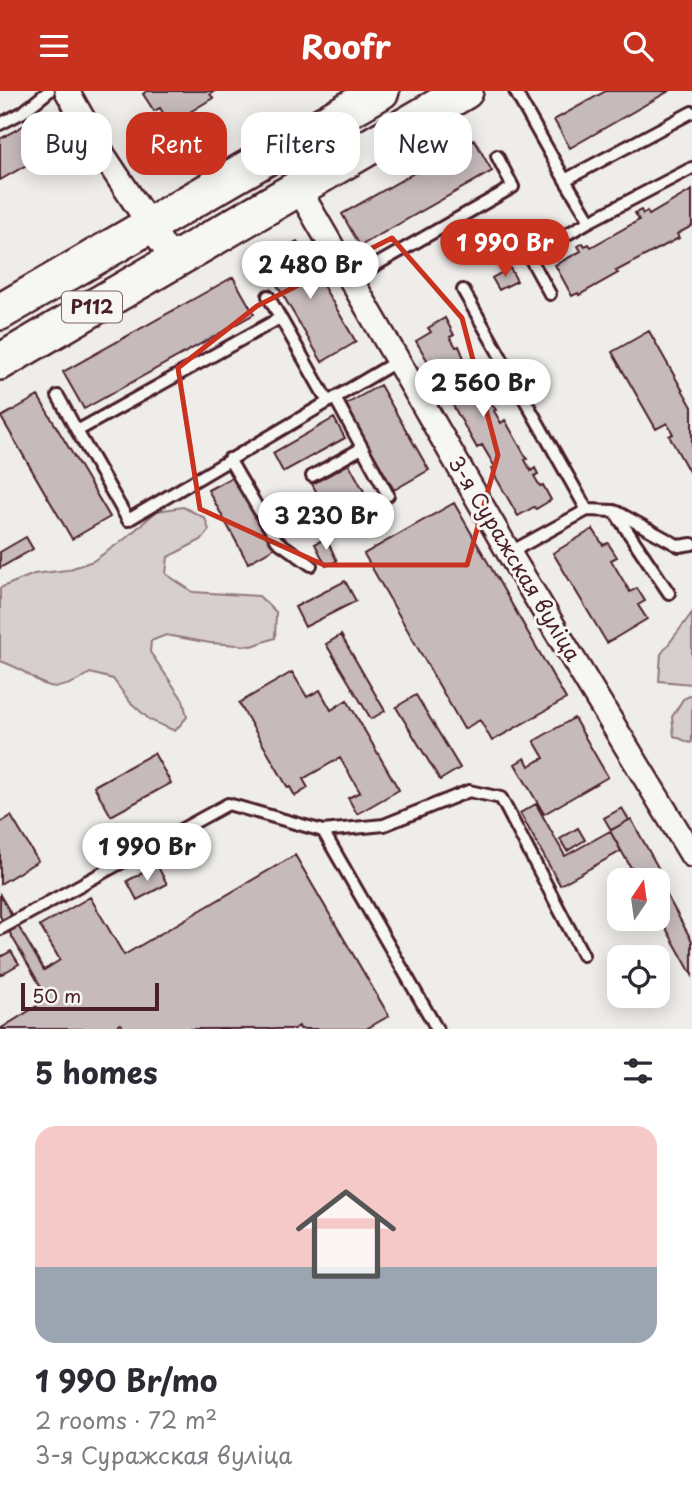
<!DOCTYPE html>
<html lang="en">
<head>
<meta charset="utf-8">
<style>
	body { margin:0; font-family:"Playpen Sans",sans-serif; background:#f7f7f7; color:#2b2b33; height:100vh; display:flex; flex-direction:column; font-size:26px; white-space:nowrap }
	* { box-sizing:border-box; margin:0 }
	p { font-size:23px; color:#7c7c81 }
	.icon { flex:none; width:38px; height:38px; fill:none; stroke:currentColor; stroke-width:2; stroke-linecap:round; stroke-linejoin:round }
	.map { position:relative; height:938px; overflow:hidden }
	.panel { display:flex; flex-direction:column; background:#fff; flex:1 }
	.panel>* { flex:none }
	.banner { position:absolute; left:21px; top:21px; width:651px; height:63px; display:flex; gap:14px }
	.needle { width:46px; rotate:13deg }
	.controls { position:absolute; left:607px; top:777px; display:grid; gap:14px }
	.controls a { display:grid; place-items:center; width:63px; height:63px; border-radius:14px; background:#fff; box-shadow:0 4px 18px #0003; font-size:35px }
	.scale { position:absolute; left:21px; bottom:18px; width:138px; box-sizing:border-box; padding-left:7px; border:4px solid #4a1f2b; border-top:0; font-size:19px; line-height:24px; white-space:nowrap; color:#4a1f2b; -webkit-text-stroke:5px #f6f6f2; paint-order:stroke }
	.price { position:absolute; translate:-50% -60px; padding:0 16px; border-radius:24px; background:#fff; color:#222; font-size:23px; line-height:46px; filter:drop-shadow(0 2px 4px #0008) }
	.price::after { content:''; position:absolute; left:50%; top:42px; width:21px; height:16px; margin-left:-10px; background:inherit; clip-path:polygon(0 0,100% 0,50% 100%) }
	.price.active { background:#c8321e; color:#fff }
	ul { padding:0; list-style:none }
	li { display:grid; align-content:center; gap:14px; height:371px; padding:0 35px }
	li span { display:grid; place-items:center; height:217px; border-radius:21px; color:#555 }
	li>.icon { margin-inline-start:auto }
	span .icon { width:126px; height:126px; fill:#fffc; stroke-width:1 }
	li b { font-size:30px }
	h2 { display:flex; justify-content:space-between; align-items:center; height:84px; padding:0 35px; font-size:30px }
	.pill { padding:0 24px; border-radius:21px; background:#fff; box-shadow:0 4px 18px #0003; font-size:24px; line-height:63px }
	.pill.active { background:#c8321e; color:#fff }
	header { display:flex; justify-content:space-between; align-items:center; height:91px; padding:0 35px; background:#c8321e; color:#fff; font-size:32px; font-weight:700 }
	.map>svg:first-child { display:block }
</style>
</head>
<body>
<header><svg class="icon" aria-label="menu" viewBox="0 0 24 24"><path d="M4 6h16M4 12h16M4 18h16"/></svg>Roofr<svg class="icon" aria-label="search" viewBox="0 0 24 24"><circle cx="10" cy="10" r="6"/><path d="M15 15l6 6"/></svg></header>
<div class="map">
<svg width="692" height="938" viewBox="0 0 692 938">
	<rect width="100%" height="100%" fill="#efedea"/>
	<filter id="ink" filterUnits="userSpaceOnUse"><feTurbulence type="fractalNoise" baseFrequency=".0143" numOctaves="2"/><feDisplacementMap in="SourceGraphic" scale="14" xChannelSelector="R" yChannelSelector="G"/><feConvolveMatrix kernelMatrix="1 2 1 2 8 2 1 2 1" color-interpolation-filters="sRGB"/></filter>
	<g filter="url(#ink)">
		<path fill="#d7cfce" stroke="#90777c" stroke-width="2" d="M183,416L205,427L209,439L201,449L168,466L166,483L193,501L259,505L276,521L275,547L252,555L210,552L166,544L151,550L150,561L183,609L187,626L175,640L150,629L130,611L113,588L90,582C42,614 42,582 0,570V497L34,483L67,479L93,470L126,447L157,420Z
			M692,522V593L659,590L661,563Z
			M692,604V651L690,652L674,645L672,626L683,608Z"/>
		<path fill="#c6babb" stroke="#4a1f2b" stroke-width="2" d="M147,0H215L210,3L213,7L170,33L160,17L154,20L143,3Z
			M606,0H669L570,57L554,29Z
			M28,32L46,63L0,89V48Z
			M474,48L492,80L360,155L342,123Z
			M692,99V135L677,143L679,147L616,180L618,182L579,204L578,202L572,205L555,174L581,160L578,155L583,152L585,155L589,153L591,156L639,129L635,122L641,119L643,123L647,120L649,124Z
			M297,150L356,251L322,271L263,170Z
			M510,177L517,190L499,199L492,187Z
			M233,186L254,223L84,318L63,281Z
			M445,227L454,244L450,246L456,256L459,255L466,272L470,270L488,301L484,303L496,319L494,320L501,332L505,329L527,368L525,369L531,380L535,377L538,383L534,385L540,395L543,394L551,409L536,418L534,416L518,425L491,378L495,376L482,354L477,357L451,311L456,309L445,291L441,293L416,250L431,241L428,237Z
			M649,240L692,316V386L669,345L673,343L667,332L656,338L612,261Z
			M380,294L429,379L394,399L345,314Z
			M38,305L110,426L72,448L1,326Z
			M334,327L345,347L283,381L273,362Z
			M349,373L366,404L329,424L312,393Z
			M234,385L274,457L248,472L208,399Z
			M454,412L566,608L492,650L480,629L464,638L364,463Z
			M288,417L298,434L285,442L275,425Z
			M593,438L603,454L608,452L617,466L611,469L630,501L637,497L645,510L638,514L647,528L607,552L553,462Z
			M26,446L33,458L0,477V461Z
			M326,447L337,470L326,475L315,453Z
			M345,490L356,510L305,536L295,516Z
			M341,544L385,620L371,628L326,553Z
			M292,581L307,606L320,599L331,619L347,609L399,699L357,723L348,707L360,701L340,667L303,688L308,697L295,705L290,696L288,697L239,612Z
			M416,604L460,677L440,689L396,616Z
			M574,627L608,686L544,723L515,673L525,667L529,675L544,667L534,650Z
			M154,662L171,692L111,725L94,695Z
			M536,713L565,765L610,740L621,760L560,794L520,722Z
			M622,717L629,729L611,739L604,727Z
			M11,725L38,770L0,793V732Z
			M631,728L665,789L658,793V789H638L610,740Z
			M578,737L585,749L567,760L560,748Z
			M295,764L389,925L366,938H300L299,935L294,938H124L121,933L111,938H0L48,908L0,825V804L44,879L60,869L40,835L90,806L124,864Z
			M157,774L167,793L137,809L127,790Z
			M660,792L692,850V884L658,823Z
			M11,860L19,873L0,884V866Z"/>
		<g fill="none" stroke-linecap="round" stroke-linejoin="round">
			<defs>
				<path id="lane" d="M515,0L565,89
					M692,21L565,89L590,130L692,77
					M0,33L23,21L49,0
					M81,75L104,65
					M351,188L513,96L497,65
					M463,199L587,419
					M550,203L529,165L590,130
					M268,205L328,311
					M280,227L77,340L128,429L399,269
					M58,305L77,340
					M335,307L388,404
					M229,368L277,450L311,474
					M312,385L362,357
					M617,421L679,455L692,453
					M509,462L587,419L614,420L669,502
					M323,740L437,938
					M0,838L228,713L323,740L384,734L469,700L501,707L583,864"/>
				<path id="street" d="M67,0L104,65L173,169
					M298,97L509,462L692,764"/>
				<path id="primary" d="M0,221L381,0
					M0,271L465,0"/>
			</defs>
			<use href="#lane" stroke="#4a1f2b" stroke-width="16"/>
			<use href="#street" stroke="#4a1f2b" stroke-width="28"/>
			<use href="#primary" stroke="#4a1f2b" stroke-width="40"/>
			<use href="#lane" stroke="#f6f6f2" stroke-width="10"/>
			<use href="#street" stroke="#f6f6f2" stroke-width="23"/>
			<use href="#primary" stroke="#f6f6f2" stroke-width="35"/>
		</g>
	</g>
	<path fill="none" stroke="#c8321e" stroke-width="5" stroke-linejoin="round" d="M392,147L462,227L498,364L467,474H324L200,418L178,277L257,215Z"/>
	<g text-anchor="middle" stroke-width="6" stroke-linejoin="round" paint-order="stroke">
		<rect fill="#f6f6f2" stroke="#7e6067" stroke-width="2" x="62" y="200.5" width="60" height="31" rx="5"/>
		<g font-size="19" font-weight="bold" fill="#4a1f2b">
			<text x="92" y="223">Р112</text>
		</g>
		<g font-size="21" fill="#4a1f2b" stroke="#f6f6f2">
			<text transform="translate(514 468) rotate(59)" y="7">3-я Суражская вуліца</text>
		</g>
	</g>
</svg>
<div class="controls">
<a><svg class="needle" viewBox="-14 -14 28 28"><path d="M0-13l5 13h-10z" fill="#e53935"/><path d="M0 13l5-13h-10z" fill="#7c7c81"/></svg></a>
<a><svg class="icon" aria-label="locate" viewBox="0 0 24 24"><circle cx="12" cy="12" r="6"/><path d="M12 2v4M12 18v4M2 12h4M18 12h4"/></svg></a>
</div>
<div class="scale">50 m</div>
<b class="price active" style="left:505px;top:188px">1 990 Br</b>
<b class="price" style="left:310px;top:210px">2 480 Br</b>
<b class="price" style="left:483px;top:328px">2 560 Br</b>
<b class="price" style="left:326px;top:461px">3 230 Br</b>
<b class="price" style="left:147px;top:792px">1 990 Br</b>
<div class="banner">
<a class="pill">Buy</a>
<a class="pill active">Rent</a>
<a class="pill">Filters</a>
<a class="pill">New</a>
</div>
</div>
<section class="panel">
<h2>5 homes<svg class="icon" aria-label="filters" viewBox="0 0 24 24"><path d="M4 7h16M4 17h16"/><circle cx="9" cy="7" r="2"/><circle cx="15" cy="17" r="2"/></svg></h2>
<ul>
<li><span style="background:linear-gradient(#f6c9c9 65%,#9aa5b1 0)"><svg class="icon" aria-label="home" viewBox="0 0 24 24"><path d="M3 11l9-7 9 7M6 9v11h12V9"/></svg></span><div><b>1 990 Br/mo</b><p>2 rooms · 72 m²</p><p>3-я Суражская вуліца</p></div></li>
</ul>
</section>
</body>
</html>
